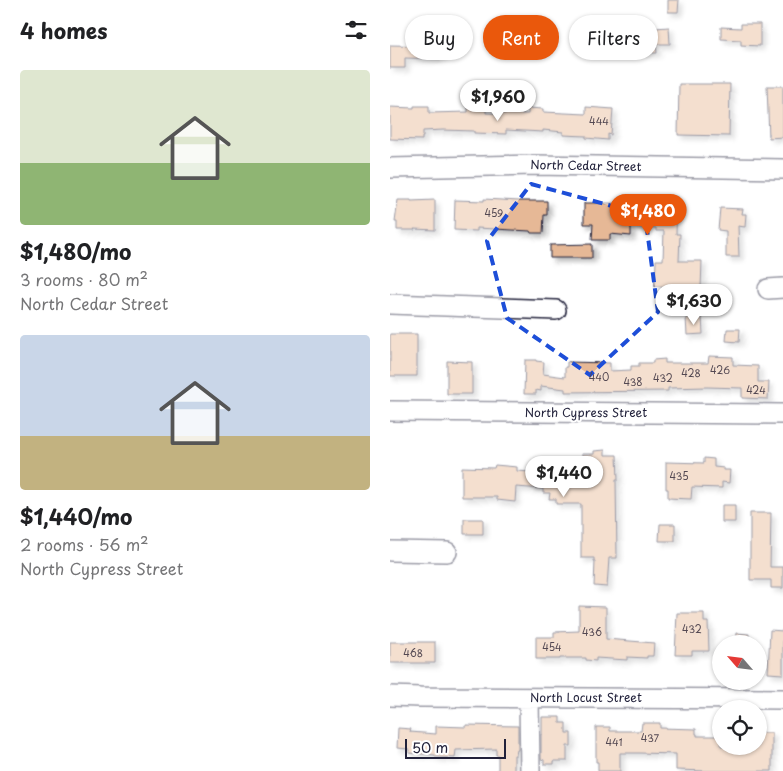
<!DOCTYPE html>
<html lang="en">
<head>
<meta charset="utf-8">
<style>
	body { margin:0; font-family:"Playpen Sans",sans-serif; background:#f6f6f6; color:#202124; height:100vh; display:flex; flex-direction:column; font-size:19px; white-space:nowrap }
	* { box-sizing:border-box; margin:0 }
	p { font-size:16px; color:#757577 }
	.icon { flex:none; width:28px; height:28px; fill:none; stroke:currentColor; stroke-width:2; stroke-linecap:round; stroke-linejoin:round }
	.map { position:relative; flex:1; overflow:hidden }
	.side { display:flex; flex-direction:column; background:#fff; width:390px }
	.side>* { flex:none }
	.guide { position:absolute; left:15px; top:15px; width:302px; height:45px; display:flex; gap:10px }
	.needle { width:32px; rotate:298deg }
	.buttons { position:absolute; left:322px; top:635px; display:grid; gap:10px }
	.buttons a { display:grid; place-items:center; width:55px; height:55px; border-radius:50%; background:#fff; box-shadow:0 1px 4px #0004; font-size:25px }
	.scale { position:absolute; left:15px; bottom:12px; width:101px; box-sizing:border-box; padding-left:5px; border:2px solid #22223b; border-top:0; font-size:14px; line-height:18px; white-space:nowrap; color:#22223b; -webkit-text-stroke:4px #fff; paint-order:stroke }
	.price { position:absolute; translate:-50% -42px; padding:0 11px; border-radius:18px; background:#fff; color:#222; font-size:16px; line-height:32px; filter:drop-shadow(0 1px 2px #0008) }
	.price::after { content:''; position:absolute; left:50%; top:30px; width:15px; height:11px; margin-left:-8px; background:inherit; clip-path:polygon(0 0,100% 0,50% 100%) }
	.price.current { background:#ea580c; color:#fff }
	ul { padding:0; list-style:none }
	li { display:grid; align-content:center; gap:10px; height:265px; padding:0 20px }
	li span { display:grid; place-items:center; height:155px; border-radius:5px; color:#555 }
	li>.icon { margin-inline-start:auto }
	span .icon { width:90px; height:90px; fill:#fffc; stroke-width:1 }
	li b { font-size:21px }
	h2 { display:flex; justify-content:space-between; align-items:center; height:60px; padding:0 20px; font-size:21px }
	.tag { padding:0 18px; border-radius:22px; background:#fff; box-shadow:0 1px 4px #0004; font-size:18px; line-height:45px }
	.tag.current { background:#ea580c; color:#fff }
	main { display:flex; flex:1; min-height:0 }
	.map>svg:first-child { display:block }
</style>
</head>
<body>
<main>
<section class="side">
<h2>4 homes<svg class="icon" aria-label="filters" viewBox="0 0 24 24"><path d="M4 7h16M4 17h16"/><circle cx="9" cy="7" r="2"/><circle cx="15" cy="17" r="2"/></svg></h2>
<ul>
<li><span style="background:linear-gradient(#dfe7d0 60%,#8fb573 0)"><svg class="icon" aria-label="home" viewBox="0 0 24 24"><path d="M3 11l9-7 9 7M6 9v11h12V9"/></svg></span><div><b>$1,480/mo</b><p>3 rooms · 80 m²</p><p>North Cedar Street</p></div></li>
<li><span style="background:linear-gradient(#c9d6e8 65%,#c2b280 0)"><svg class="icon" aria-label="home" viewBox="0 0 24 24"><path d="M3 11l9-7 9 7M6 9v11h12V9"/></svg></span><div><b>$1,440/mo</b><p>2 rooms · 56 m²</p><p>North Cypress Street</p></div></li>
</ul>
</section>
<div class="map">
<svg width="393" height="771" viewBox="0 0 393 771">
	<defs>
		<filter id="shadow"><feDropShadow dx="4" dy="4" stdDeviation="2.5" flood-color="#0004"/></filter>
	</defs>
	<rect width="100%" height="100%" fill="#fff"/>
	<filter id="ink" filterUnits="userSpaceOnUse"><feTurbulence type="fractalNoise" baseFrequency=".02" numOctaves="2"/><feDisplacementMap in="SourceGraphic" scale="10" xChannelSelector="R" yChannelSelector="G"/><feConvolveMatrix kernelMatrix="1 2 1 2 8 2 1 2 1" color-interpolation-filters="sRGB"/></filter>
	<g filter="url(#ink)">
		<path fill="#e6b896" stroke="#22223b" filter="url(#shadow)" d="M278,0H289L288,12H278Z
			M351,24H370V46L351,45V40L331,39V27L351,28Z
			M279,27L280,44H266L267,53H252V39L265,38V28Z
			M0,45L50,46V59L15,58V68H0Z
			M289,84H340L339,136L288,135Z
			M377,86H393V137L379,138Z
			M78,97H96V113L138,114V108L153,109V112L196,114V107L223,109L221,135L218,134V140L196,138V136L173,135V132L153,130V132L116,130V134L84,133V131L53,130L33,131V137H32V140L0,139V107L24,108V106H39V113L78,112Z
			M267,196L287,197L286,234H290L289,261H312L311,288L265,286L266,260H273L274,231H266V228L241,226V236L220,234V240H202L203,224H194V203H232V199L246,200V205L267,207Z
			M94,199L129,201H157V215H154L153,233H141L140,231L87,228V231L64,230L65,200L94,201Z
			M8,200H21V201L45,200V230L24,229L25,230H7V222H5Z
			M330,208L353,209L352,214H356L355,227L348,226L349,257H336V231L328,230Z
			M202,244V258H160V245Z
			M312,317L313,334L297,335L296,318Z
			M337,329H350L349,342L336,341Z
			M0,334H27V376H0Z
			M319,356L343,357V365L368,366V382H379L378,399L352,398V388L317,387L278,388V391L175,392V389L151,386V391L146,390V394H134L135,360H146V361L154,362L153,374L175,377V367H177V362L220,363V371L241,370V366H249V363H263V360L275,359V363H318Z
			M57,361L82,362V394H57Z
			M215,450V455H227L228,480H226L227,558H219L217,587L204,586L205,561H204V558H191V504H166V499H159L160,493H153V489L126,487L125,502L107,500V497H72V467L104,468L105,465L127,467V471L153,473V465H192V454H204V451Z
			M314,458L324,459V467L334,468V470H340L339,483L332,482V488L302,487L301,499L278,498V489H276V462L314,463Z
			M332,505H345V522H332Z
			M360,513H381L380,567H393V588H381V580H360Z
			M74,519H93V534H74Z
			M270,524H285V541H269Z
			M189,606L216,607V639L264,643L263,656H257V658L237,657V660L206,658V661L196,660V658H170V659H146V637H164V632L189,631Z
			M287,613H314V622H318L319,651H302V655H285Z
			M380,630L393,631V674L378,673Z
			M347,633L359,634V644H346Z
			M0,642H45V663H0Z
			M152,717H170V723H176V733H181V746H177V761H164V764H154V760L151,759V734H152Z
			M252,723H270V728L306,729V734H307V736H331V746H369V733H382V771H317L286,770V754L249,753H230V771H208V762H206V727H220V731H251Z
			M76,725L128,726V750H127L126,755H124V771H108V755H106V749L66,750L65,758L45,757V755L19,753V749L7,748L8,728L21,729L20,732L46,734V726L76,727Z"/>
		<g fill="none" stroke-linecap="round" stroke-linejoin="round">
			<defs>
				<path id="minor" d="M0,168L144,165L393,169
					M378,289L393,288
					M0,304L166,310
					M0,411L393,414
					M0,551L57,552
					M0,696L30,697L393,699
					M139,698L140,771"/>
			</defs>
			<use href="#minor" stroke="#22223b" stroke-width="22"/>
			<use href="#minor" stroke="#fff" stroke-width="19"/>
		</g>
	</g>
	<path d="M0 0H393V771H0ZM141,184L255,215L268,312L200,375L117,318L97,241Z" fill="#fff" fill-opacity=".55" fill-rule="evenodd"/>
	<path fill="none" stroke="#1d4ed8" stroke-width="4" stroke-dasharray="10 6" stroke-linejoin="round" d="M141,184L255,215L268,312L200,375L117,318L97,241Z"/>
	<g text-anchor="middle" stroke-width="4" stroke-linejoin="round" paint-order="stroke">
		<g font-size="10" fill="#534852">
			<text x="209" y="125">444</text>
			<text x="104" y="217">459</text>
			<text x="330" y="374">426</text>
			<text x="301" y="377">428</text>
			<text x="209" y="381">440</text>
			<text x="273" y="382">432</text>
			<text x="243" y="386">438</text>
			<text x="366" y="394">424</text>
			<text x="289" y="480">435</text>
			<text x="302" y="633">432</text>
			<text x="202" y="636">436</text>
			<text x="162" y="651">454</text>
			<text x="23" y="657">468</text>
			<text x="260" y="742">437</text>
			<text x="224" y="746">441</text>
		</g>
		<g font-size="12" fill="#22223b" stroke="#fff">
			<text transform="translate(196 166) rotate(1)" y="4">North Cedar Street</text>
			<text x="196" y="417">North Cypress Street</text>
			<text x="196" y="702">North Locust Street</text>
		</g>
	</g>
</svg>
<div class="buttons">
<a><svg class="needle" viewBox="-14 -14 28 28"><path d="M0-13l5 13h-10z" fill="#e53935"/><path d="M0 13l5-13h-10z" fill="#757577"/></svg></a>
<a><svg class="icon" aria-label="locate" viewBox="0 0 24 24"><circle cx="12" cy="12" r="6"/><path d="M12 2v4M12 18v4M2 12h4M18 12h4"/></svg></a>
</div>
<div class="scale">50 m</div>
<b class="price" style="left:108px;top:122px">$1,960</b>
<b class="price current" style="left:258px;top:236px">$1,480</b>
<b class="price" style="left:304px;top:326px">$1,630</b>
<b class="price" style="left:174px;top:498px">$1,440</b>
<div class="guide">
<a class="tag">Buy</a>
<a class="tag current">Rent</a>
<a class="tag">Filters</a>
</div>
</div>
</main>
</body>
</html>
